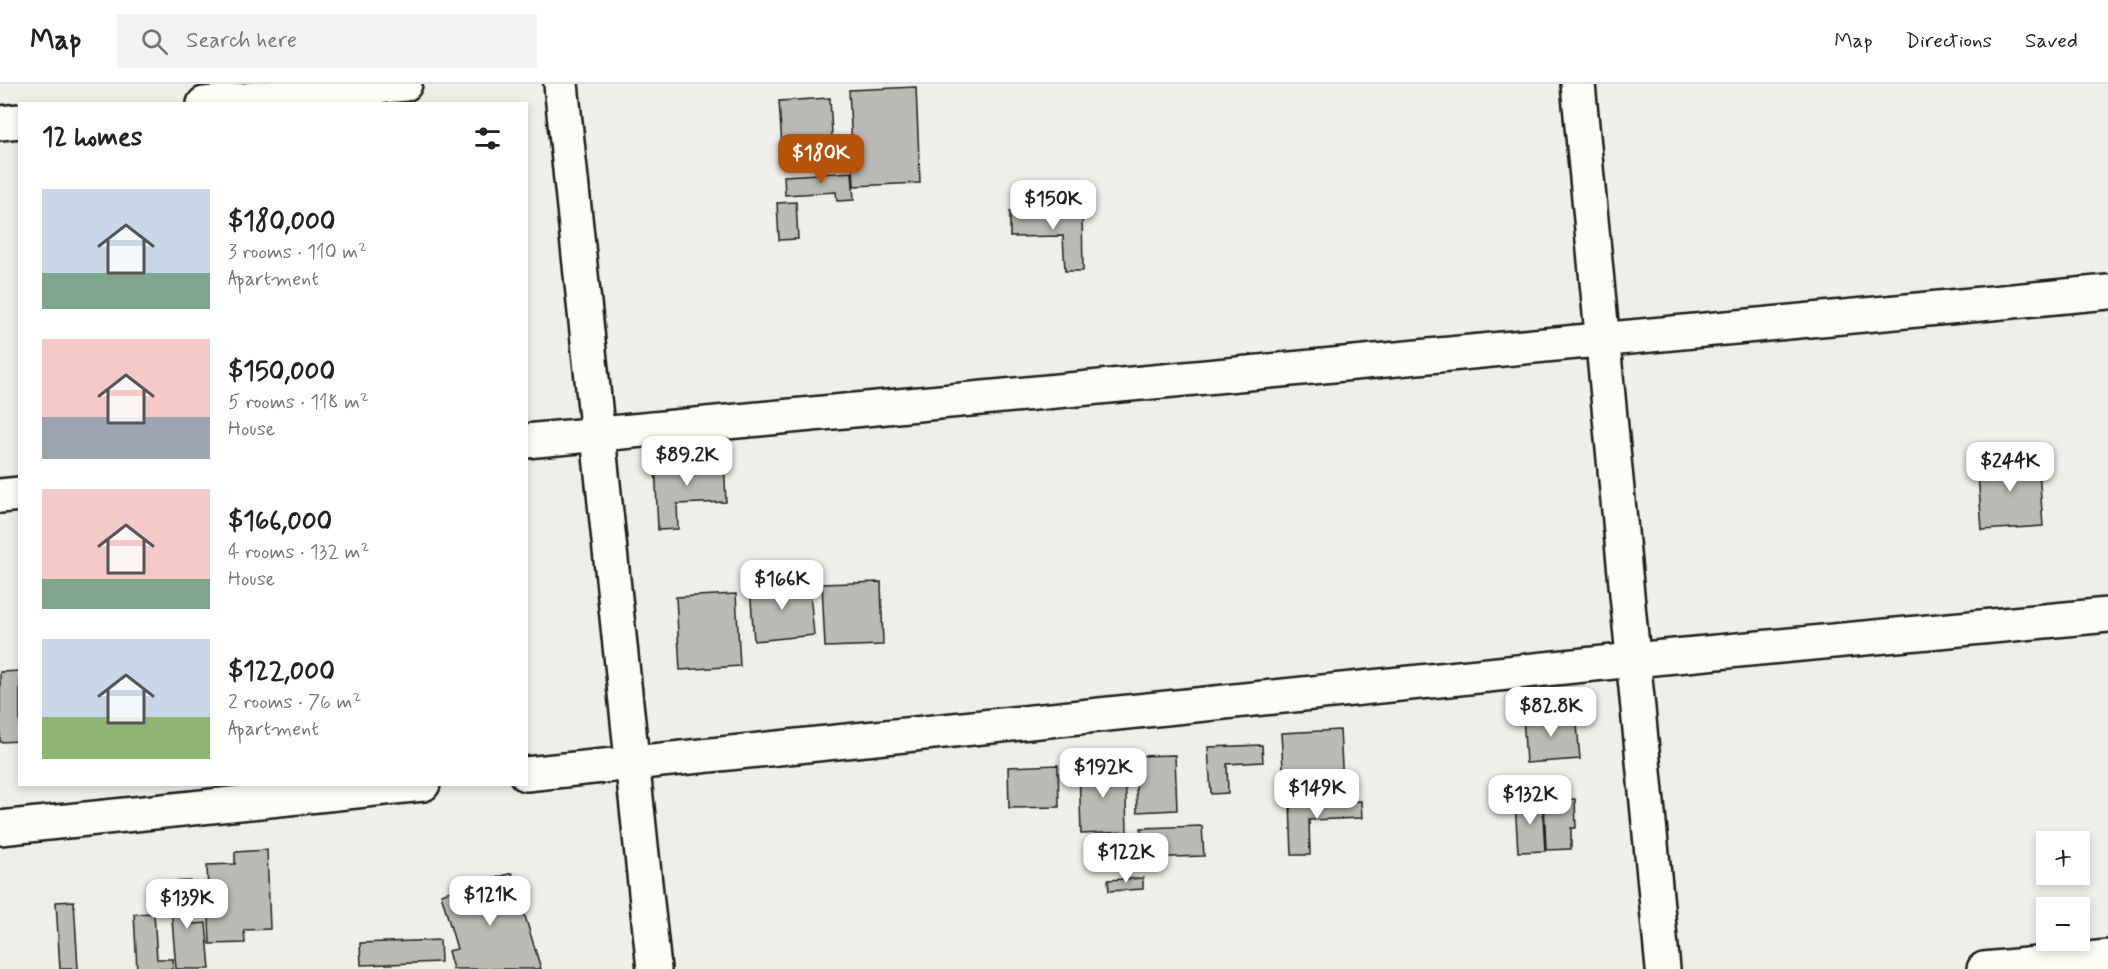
<!DOCTYPE html>
<html lang="en">
<head>
<meta charset="utf-8">
<style>
	body { margin:0; font-family:Mynerve,sans-serif; background:#f2f2f2; color:#222; height:100vh; display:flex; flex-direction:column; font-size:22px; white-space:nowrap }
	* { box-sizing:border-box; margin:0 }
	p { font-size:20px; color:#767676 }
	.icon { flex:none; width:33px; height:33px; fill:none; stroke:currentColor; stroke-width:2; stroke-linecap:round; stroke-linejoin:round }
	.map { position:relative; flex:1; overflow:hidden }
	.details { position:absolute; left:18px; top:18px; width:510px; height:684px; display:flex; flex-direction:column; background:#fff; border-radius:0px; box-shadow:0 3px 9px #0003 }
	.details>* { flex:none }
	.buttons { position:absolute; left:2036px; top:747px; display:grid; gap:12px }
	.buttons a { display:grid; place-items:center; width:54px; height:54px; border-radius:0px; background:#fff; box-shadow:0 3px 9px #0003; font-size:30px }
	.price { position:absolute; translate:-50% -51px; padding:0 14px; border-radius:12px; background:#fff; color:#222; font-size:20px; line-height:39px; filter:drop-shadow(0 2px 3px #0008) }
	.price::after { content:''; position:absolute; left:50%; top:36px; width:18px; height:14px; margin-left:-9px; background:inherit; clip-path:polygon(0 0,100% 0,50% 100%) }
	.price.on { background:#b45309; color:#fff }
	ul { padding:0; list-style:none }
	li { display:flex; align-items:center; gap:18px; height:150px; padding:0 24px }
	li span { display:grid; place-items:center; flex:none; width:168px; height:120px; border-radius:0px; color:#555 }
	li>.icon { margin-inline-start:auto }
	span .icon { width:72px; height:72px; fill:#fffc; stroke-width:1 }
	li b { font-size:26px }
	h2 { display:flex; justify-content:space-between; align-items:center; height:72px; padding:0 24px; font-size:26px }
	header { display:flex; align-items:center; gap:36px; box-sizing:border-box; height:84px; padding:0 30px; background:#fff; border-bottom:2px solid #e0e0e0 }
	header strong { font-size:28px }
	nav { display:flex; gap:33px; margin-inline-start:auto; font-size:21px }
	.search { width:420px; height:54px; background:#f2f2f2; display:flex; align-items:center; gap:15px; box-sizing:border-box; padding:0 21px; border-radius:0px; color:#767676; font-size:22px }
	.map>svg:first-child { display:block }
</style>
</head>
<body>
<header>
<strong>Map</strong>
<div class="search"><svg class="icon" aria-label="search" viewBox="0 0 24 24"><circle cx="10" cy="10" r="6"/><path d="M15 15l6 6"/></svg>Search here</div>
<nav><a>Map</a><a>Directions</a><a>Saved</a></nav>
</header>
<div class="map">
<svg width="2108" height="885" viewBox="0 0 2108 885">
	<rect width="100%" height="100%" fill="#f0eeea"/>
	<filter id="ink" filterUnits="userSpaceOnUse"><feTurbulence type="fractalNoise" baseFrequency=".0167" numOctaves="2"/><feDisplacementMap in="SourceGraphic" scale="12" xChannelSelector="R" yChannelSelector="G"/><feConvolveMatrix kernelMatrix="1 2 1 2 8 2 1 2 1" color-interpolation-filters="sRGB"/></filter>
	<g filter="url(#ink)">
		<path fill="#bbbab6" stroke="#1c1c1c" stroke-width="1.5" d="M916,3L920,99L854,102L849,6Z
			M830,14L833,69L805,71V77L783,78L779,17Z
			M852,88L854,116L837,117L836,108L785,111L784,92Z
			M796,118L798,155L779,156L777,119Z
			M1082,125L1083,187H1065L1063,152L1010,153V127Z
			M2038,372L2043,442L1982,446L1977,376Z
			M724,375L726,418L677,420L678,445L658,446L655,378Z
			M809,498L814,551L754,557L750,503Z
			M881,498L883,561L825,563L822,500Z
			M736,510L740,582L680,586L676,513Z
			M20,587V657L0,658V588Z
			M1576,629L1580,675L1526,679L1523,632Z
			M1340,646L1343,700L1284,703L1281,649Z
			M1262,661L1263,678L1227,680L1228,709L1211,710L1208,663Z
			M1175,671L1177,726L1137,728L1135,672Z
			M1125,680L1127,748L1081,750L1079,682Z
			M1058,681L1059,723L1009,724L1008,683Z
			M1575,715L1576,744H1571V765L1546,766L1544,717Z
			M1542,716L1545,767L1518,768L1515,717Z
			M1361,717L1362,734L1309,736L1310,771H1292L1290,719Z
			M1202,742L1204,772L1142,774L1141,744Z
			M267,766L270,845L244,846L245,859L210,860L207,781L235,780V768Z
			M512,789L541,885H453L448,867L457,865L441,810Z
			M1143,794V805L1109,807L1108,796Z
			M190,797L193,840L206,839L210,885H176L169,798Z
			M74,817L78,885H60L56,818Z
			M154,829L157,875H173V885H137L134,830Z
			M440,856L441,878L361,881L360,859Z"/>
		<g fill="none" stroke-linecap="round" stroke-linejoin="round">
			<defs>
				<path id="minor" d="M561,0L654,885
					M1578,0L1663,885
					M204,20L405,0
					M0,39L20,37
					M526,357L2108,208
					M0,412L20,410
					M526,690L1633,576L2108,531
					M0,744L423,700
					M1984,885L2108,873"/>
			</defs>
			<use href="#minor" stroke="#1c1c1c" stroke-width="38"/>
			<use href="#minor" stroke="#fdfcf7" stroke-width="33"/>
		</g>
	</g>
</svg>
<div class="buttons">
<a>+</a>
<a>−</a>
</div>
<b class="price on" style="left:821px;top:101px">$180K</b>
<b class="price" style="left:1053px;top:147px">$150K</b>
<b class="price" style="left:687px;top:403px">$89.2K</b>
<b class="price" style="left:2010px;top:409px">$244K</b>
<b class="price" style="left:782px;top:527px">$166K</b>
<b class="price" style="left:1551px;top:654px">$82.8K</b>
<b class="price" style="left:1103px;top:715px">$192K</b>
<b class="price" style="left:1317px;top:736px">$149K</b>
<b class="price" style="left:1530px;top:742px">$132K</b>
<b class="price" style="left:1126px;top:800px">$122K</b>
<b class="price" style="left:490px;top:843px">$121K</b>
<b class="price" style="left:187px;top:846px">$139K</b>
<section class="details">
<h2>12 homes<svg class="icon" aria-label="filters" viewBox="0 0 24 24"><path d="M4 7h16M4 17h16"/><circle cx="9" cy="7" r="2"/><circle cx="15" cy="17" r="2"/></svg></h2>
<ul>
<li><span style="background:linear-gradient(#c9d6e8 70%,#7fa58c 0)"><svg class="icon" aria-label="home" viewBox="0 0 24 24"><path d="M3 11l9-7 9 7M6 9v11h12V9"/></svg></span><div><b>$180,000</b><p>3 rooms · 110 m²</p><p>Apartment</p></div></li>
<li><span style="background:linear-gradient(#f6c9c9 65%,#9aa5b1 0)"><svg class="icon" aria-label="home" viewBox="0 0 24 24"><path d="M3 11l9-7 9 7M6 9v11h12V9"/></svg></span><div><b>$150,000</b><p>5 rooms · 118 m²</p><p>House</p></div></li>
<li><span style="background:linear-gradient(#f6c9c9 75%,#7fa58c 0)"><svg class="icon" aria-label="home" viewBox="0 0 24 24"><path d="M3 11l9-7 9 7M6 9v11h12V9"/></svg></span><div><b>$166,000</b><p>4 rooms · 132 m²</p><p>House</p></div></li>
<li><span style="background:linear-gradient(#c9d6e8 65%,#8fb573 0)"><svg class="icon" aria-label="home" viewBox="0 0 24 24"><path d="M3 11l9-7 9 7M6 9v11h12V9"/></svg></span><div><b>$122,000</b><p>2 rooms · 76 m²</p><p>Apartment</p></div></li>
</ul>
</section>
</div>
</body>
</html>
